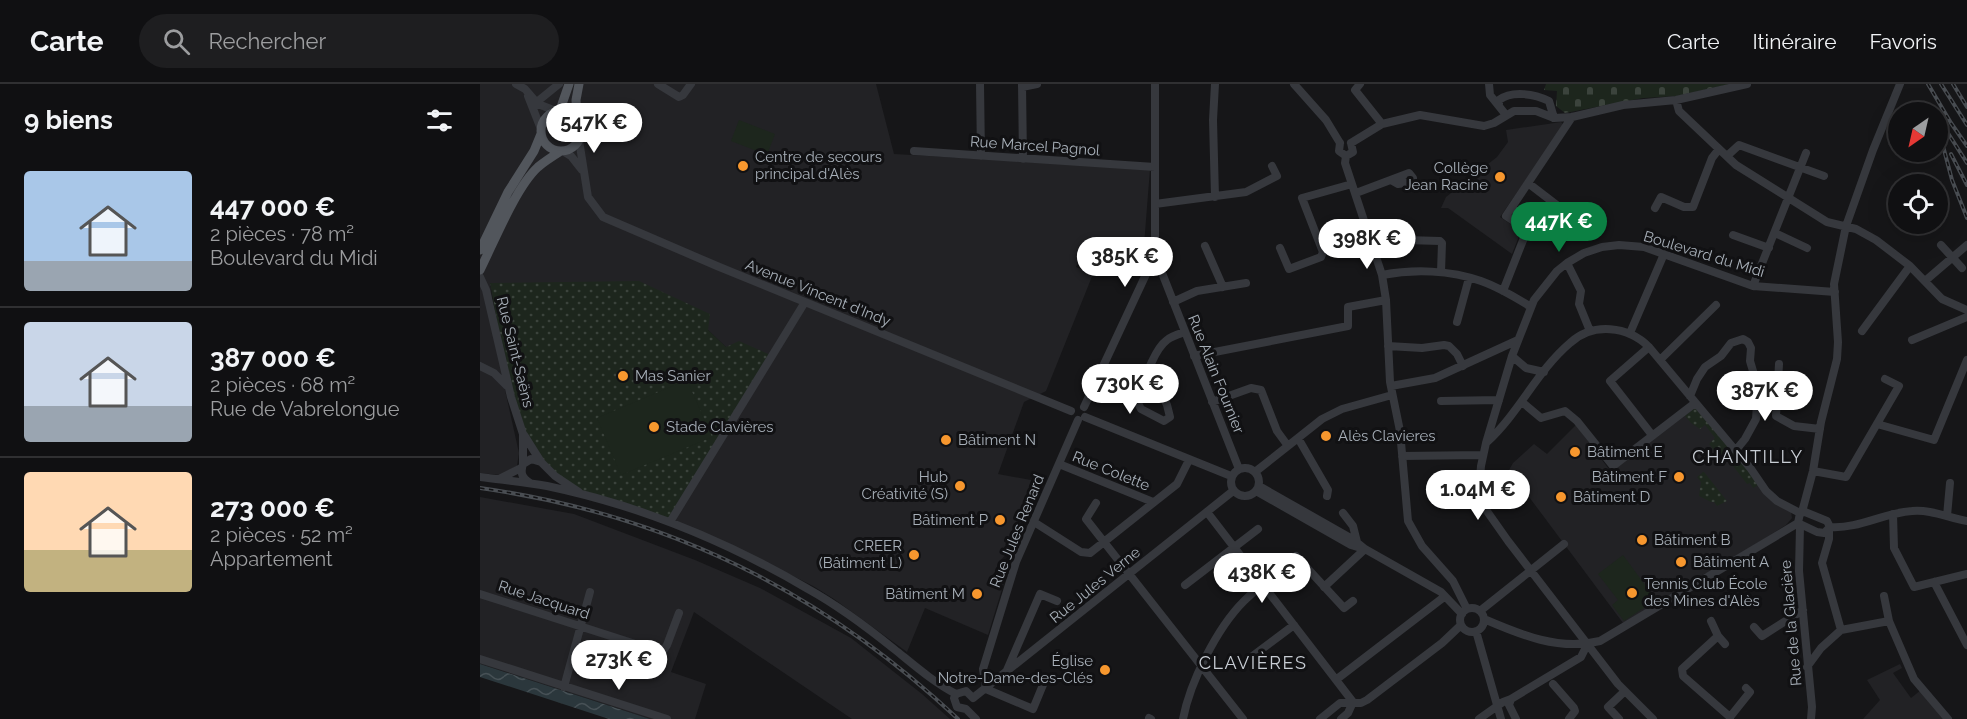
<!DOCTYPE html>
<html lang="fr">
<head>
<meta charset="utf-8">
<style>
	body { margin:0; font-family:Raleway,sans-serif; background:#1e1e20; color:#f1f3f6; height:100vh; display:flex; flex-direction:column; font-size:22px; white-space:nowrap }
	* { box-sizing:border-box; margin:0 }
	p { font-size:20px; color:#9c9d9f }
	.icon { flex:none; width:33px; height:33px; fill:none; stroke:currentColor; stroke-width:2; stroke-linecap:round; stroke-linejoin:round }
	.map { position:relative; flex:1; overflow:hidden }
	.drawer { display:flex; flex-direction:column; background:#101012; width:480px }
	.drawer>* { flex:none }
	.needle { width:39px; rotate:214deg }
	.buttons { position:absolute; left:1408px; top:18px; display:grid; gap:12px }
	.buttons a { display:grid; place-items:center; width:60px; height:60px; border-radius:50%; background:#101012; box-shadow:0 6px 24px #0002,0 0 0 2px #303032; font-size:30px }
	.price { position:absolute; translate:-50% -51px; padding:0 14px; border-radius:21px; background:#fff; color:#222; font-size:20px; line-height:39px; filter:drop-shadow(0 2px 3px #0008) }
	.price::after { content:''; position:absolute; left:50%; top:36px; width:18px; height:14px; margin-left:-9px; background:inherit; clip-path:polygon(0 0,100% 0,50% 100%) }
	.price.selected { background:#0b8043; color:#fff }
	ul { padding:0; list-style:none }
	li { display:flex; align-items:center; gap:18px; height:150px; padding:0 24px }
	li+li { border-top:2px solid #303032 }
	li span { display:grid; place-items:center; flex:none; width:168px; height:120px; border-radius:6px; color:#555 }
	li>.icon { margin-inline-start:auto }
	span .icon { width:72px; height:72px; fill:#fffc; stroke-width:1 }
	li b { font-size:26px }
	h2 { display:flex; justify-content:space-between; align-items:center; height:72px; padding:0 24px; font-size:26px }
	header { display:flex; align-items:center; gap:36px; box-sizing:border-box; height:84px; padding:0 30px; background:#101012; border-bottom:2px solid #303032 }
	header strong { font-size:28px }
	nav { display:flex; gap:33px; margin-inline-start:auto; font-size:21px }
	.search { width:420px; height:54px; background:#1e1e20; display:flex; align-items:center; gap:15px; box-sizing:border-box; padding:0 21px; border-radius:33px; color:#9c9d9f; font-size:22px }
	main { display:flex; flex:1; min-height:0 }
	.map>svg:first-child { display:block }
</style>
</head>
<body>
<header>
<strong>Carte</strong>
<div class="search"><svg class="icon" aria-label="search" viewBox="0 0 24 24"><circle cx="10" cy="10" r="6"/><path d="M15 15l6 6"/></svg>Rechercher</div>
<nav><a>Carte</a><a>Itinéraire</a><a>Favoris</a></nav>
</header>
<main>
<section class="drawer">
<h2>9 biens<svg class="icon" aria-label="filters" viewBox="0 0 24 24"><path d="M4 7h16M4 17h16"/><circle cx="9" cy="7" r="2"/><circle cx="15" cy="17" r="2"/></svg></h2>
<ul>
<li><span style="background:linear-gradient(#a9c7e8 75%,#9aa5b1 0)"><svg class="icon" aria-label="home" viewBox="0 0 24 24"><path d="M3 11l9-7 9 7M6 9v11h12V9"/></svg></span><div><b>447 000 €</b><p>2 pièces · 78 m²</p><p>Boulevard du Midi</p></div></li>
<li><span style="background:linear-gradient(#c9d6e8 70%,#9aa5b1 0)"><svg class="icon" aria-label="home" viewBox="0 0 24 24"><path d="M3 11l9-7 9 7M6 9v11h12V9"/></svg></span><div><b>387 000 €</b><p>2 pièces · 68 m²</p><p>Rue de Vabrelongue</p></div></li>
<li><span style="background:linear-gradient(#ffd9b3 65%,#c2b280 0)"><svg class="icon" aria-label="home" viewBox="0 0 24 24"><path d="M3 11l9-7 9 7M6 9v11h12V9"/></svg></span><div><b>273 000 €</b><p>2 pièces · 52 m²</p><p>Appartement</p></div></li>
</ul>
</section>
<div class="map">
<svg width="1487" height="635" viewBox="0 0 1487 635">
	<defs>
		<pattern id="grass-dots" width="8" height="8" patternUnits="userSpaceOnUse" patternTransform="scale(1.5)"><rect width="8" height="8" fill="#1d261d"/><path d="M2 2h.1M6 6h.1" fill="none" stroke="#3b433c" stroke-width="1.8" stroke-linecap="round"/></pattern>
		<pattern id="cemetery-stones" width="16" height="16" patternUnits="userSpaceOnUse" patternTransform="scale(1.5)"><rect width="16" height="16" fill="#1d261d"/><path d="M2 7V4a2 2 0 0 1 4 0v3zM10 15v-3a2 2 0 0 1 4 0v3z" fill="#3b433c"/></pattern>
		<pattern id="water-waves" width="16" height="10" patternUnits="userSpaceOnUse" patternTransform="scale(1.5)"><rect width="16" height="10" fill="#2b373c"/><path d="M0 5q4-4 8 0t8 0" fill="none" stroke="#475156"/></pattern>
	</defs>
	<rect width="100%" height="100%" fill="#161618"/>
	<path fill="#222225" d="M0,0H396L414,70L670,85L662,187L604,165L596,183L613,190L566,307L544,318L518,390L562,398L537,458L520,477L517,487L526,492L508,551L445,524L427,568L354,515L333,502L289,480L190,438L246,263L228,246L10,199L25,306L39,369L37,382L20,391L0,389Z
		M1081,38L1084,41L1020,133L1041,147L1032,170L968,124H961L966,113L1017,73L1028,58L1026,46Z
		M1215,324L1264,381L1289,415L1311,427L1312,434L1306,441L1229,490L1226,489L1204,501V505L1143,539L1029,386L1033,379L1054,360L1067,370L1096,341L1131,388Z
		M0,413L94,430L215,476L280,504L371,554L442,610L470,635H372L214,528L191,588L226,600L215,635H170L0,580Z
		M1420,580L1422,584L1413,589L1431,614L1441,606L1464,635H1383L1400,616L1387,596Z"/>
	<path fill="url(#grass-dots)" d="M159,197L230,230L228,246L246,263L259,257L293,272L190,438L105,412L75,392L43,350L29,305L10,199Z
		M1215,324L1252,365L1279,401L1273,404L1270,399L1267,400L1243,369L1239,372L1229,360L1235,354L1225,341L1220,345L1211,339L1205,332Z
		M1223,388H1224L1247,417L1237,422L1234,418H1231L1219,412L1221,398L1217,393Z"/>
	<path fill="url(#cemetery-stones)" d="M1066,0H1250L1197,12L1163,14L1085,29L1076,22L1077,7L1064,6Z"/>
	<path fill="#1d261d" d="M259,36L295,50L287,71L251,57Z
		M207,296L232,353L141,391L117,334Z
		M1143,471L1176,516L1144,537L1132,521L1138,516L1118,490Z"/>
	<path fill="url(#water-waves)" d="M0,580L170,635H129L0,593Z"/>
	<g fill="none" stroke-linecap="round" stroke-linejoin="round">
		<path stroke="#36383d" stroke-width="8" d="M36,0L45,5L58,20L76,27
			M178,0L199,13L203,11L211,0
			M500,0L501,72
			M542,0L543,75
			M814,0L846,36L860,59
			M880,0L875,6L902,40
			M1009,0L1010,11L1026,31
			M542,3L557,0
			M48,12L61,45
			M1196,16L1199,27L1256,81L1347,138L1376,145L1396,156L1430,182L1462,215L1487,226
			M1019,20V16C1032,6 1055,10 1069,17L1074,34
			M59,21L58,17L79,0
			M99,56L108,113L123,133L237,182L591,327
			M860,59L859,67L866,72
			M871,59L902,40L940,31L1004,42L1014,39L1034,27H1056L1074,34L1092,33L1143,21L1196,16L1267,0
			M83,67L91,72L102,86
			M434,67L675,83
			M866,72L865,79L902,191L906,216L910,298L920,347L928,437L942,462L973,497L987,525
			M866,72L873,68L871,59
			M1247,72L1259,61L1344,92
			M1048,99L1091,132
			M876,109L929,89L933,94L931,98L918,100L911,96
			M735,113L733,36L735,0
			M675,120L766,108L797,92L792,82
			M1175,124L1181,113L1204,123H1213L1232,74L1239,65
			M1047,146L1026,132L1092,33
			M1295,149L1327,164
			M1253,151L1289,164
			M891,155L960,157L962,159L961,188
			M1461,161L1482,184
			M725,162L743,203
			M800,164L809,185L841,173L843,168L822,114L872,100
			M675,171L759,385
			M1087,179L1101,207L1099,220L1110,247
			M902,191C934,185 970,186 1001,197C1018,203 1035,213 1051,223
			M0,193L6,206L31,313L43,350V380
			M1445,197L1487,161
			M1273,202L1326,69
			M1023,207L1051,136L1032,124
			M693,218L717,207L766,199
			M977,238L989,194
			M1382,247L1430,182
			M1150,249L1184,170
			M1432,256L1487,233
			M908,262L942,264L964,261L969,262L977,270L983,282
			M1169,263L1130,297L1172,351
			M714,272L868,242V223L906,216
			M1032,272L1046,284L1064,288
			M1180,276L1236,221
			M1299,280L1296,332L1314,342L1340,345
			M0,282L14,289L27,302
			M670,284L687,321L690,333L684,337L661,325L657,317C663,301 673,266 687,256C692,252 699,250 705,248
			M911,302L955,294L1038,256
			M1210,312L1217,295L1225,283L1241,272L1251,259L1263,255L1268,258L1271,264L1270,277L1278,304L1276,335L1265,355L1256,366
			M961,317L1019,316
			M732,318L771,304L781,306L797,347L808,362
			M1042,318L1061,334L1085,327L1097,337L1133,382L1215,319
			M604,323L675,171V0
			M605,333L751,392
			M1397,340L1454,356L1487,276
			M44,351L61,378
			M818,354L848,406L847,412
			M1007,358C1039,329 1057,287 1090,259C1113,238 1148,242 1169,263L1271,385L1286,407L1297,417L1320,429
			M922,372L1003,371
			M579,380L673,418
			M751 398a14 14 0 1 1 28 0a14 14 0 1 1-28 0Z
			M1333,387L1366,393L1419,302L1405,295
			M775,388L842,335L862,325L912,311
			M0,393C22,396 45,398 67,402C158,421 248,458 328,505C357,521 388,544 414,565C434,581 453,598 476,610
			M19,395L41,384
			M50,399C42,394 40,389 43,380L51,375L61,378L75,392L99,408
			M779,402L874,456L885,465L961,508L982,530
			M776,407L871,461L884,465
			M616,419L606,435L763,635
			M727,428L873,618
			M1322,428L1333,387L1341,338L1357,275L1358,258L1354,200L1366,142L1393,66L1420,0
			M863,429L873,442L877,458
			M1413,430L1414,464L1434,503L1487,490
			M1467,432L1470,399
			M190,438L325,218
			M554,438L601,468L610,469L697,400L709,376
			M1318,439L1320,429L1325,428L1347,437L1350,443
			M1318,439L1337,448L1344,449L1350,443
			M1320,442L1319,487L1332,623L1331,635
			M1350,443C1379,445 1403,429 1432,427C1450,425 1469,434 1487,437
			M1349,446V455L1342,479L1361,546
			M1454,498L1487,561
			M705,501L778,445
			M844,503L885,465
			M0,510L177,567H183L187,561L199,529
			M1404,512L1409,537L1434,595L1468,635
			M980 536a12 12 0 1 1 24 0a12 12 0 1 1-24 0Z
			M1000,527L1084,460
			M1004,535C1041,551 1079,567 1120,557L1318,439
			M1231,537L1238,552L1245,560
			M1274,543L1282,552L1323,526
			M996,547L1021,635
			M1238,552L1202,585L1203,592L1250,633V635
			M770,574L814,541
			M0,575L187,635
			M1327,583L1341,564L1361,546L1409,537
			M527,586L560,510L577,517
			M857,595L964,513
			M1073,600L1094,624L1095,627L1089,635
			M84,603L110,508
			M506,605L503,585L536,478L598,336
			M506,605L553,625L565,596
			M476,610L474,614L477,623L486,625L496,635
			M476,610L486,607L493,614
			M493,614L753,407
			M1031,615L1029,621L1036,635
			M1250,633L1270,608L1266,604
			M669,634L671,635
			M703,635C710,598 737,544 764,517C780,501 798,487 816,472L864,524L873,517
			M840,635L860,619H881L887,616L962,559L981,541
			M861,635L868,629L873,618
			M999,635L1023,618L1031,615L1101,573L1108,559
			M1139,635L1128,623L1145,607
			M1173,635L1138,600L1028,457L1004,423L999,407L1001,382L1006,359L1032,272L1054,216L1077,187L1087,179L1104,169L1122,163L1139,161L1164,163L1273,202L1355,208"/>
		<path stroke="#52565c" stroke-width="9" d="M80,26L89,0
			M61 47a20 20 0 1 1 40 0a20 20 0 1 1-40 0Z
			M97,34L96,16L99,0
			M0,166L28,108L54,67L61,50
			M0,186C14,158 36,103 58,83C65,77 73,72 81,67"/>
		<defs>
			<path id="rail" d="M1448,0L1471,39L1487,62
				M1461,0L1487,41
				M1473,0L1487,23
				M1458,43L1472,96L1487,134
				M1466,46L1487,79
				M1471,70L1487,101
				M0,404C185,430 342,507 478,635"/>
		</defs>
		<use href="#rail" stroke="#494d52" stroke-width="4"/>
		<use href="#rail" stroke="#111113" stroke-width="1.5" stroke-dasharray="4.5" stroke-linecap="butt"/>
	</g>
	<g fill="#f7972e" stroke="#111113" stroke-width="2">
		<circle cx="263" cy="82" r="6"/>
		<circle cx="1020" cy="93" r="6"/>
		<circle cx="143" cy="292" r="6"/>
		<circle cx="174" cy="343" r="6"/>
		<circle cx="846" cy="352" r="6"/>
		<circle cx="466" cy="356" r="6"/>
		<circle cx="1095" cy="368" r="6"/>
		<circle cx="1199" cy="393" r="6"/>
		<circle cx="480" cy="402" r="6"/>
		<circle cx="1081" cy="413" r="6"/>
		<circle cx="520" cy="436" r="6"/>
		<circle cx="1162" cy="456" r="6"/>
		<circle cx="434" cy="471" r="6"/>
		<circle cx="1201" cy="478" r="6"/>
		<circle cx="1152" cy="509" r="6"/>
		<circle cx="497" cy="510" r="6"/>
		<circle cx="625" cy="586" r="6"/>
	</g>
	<g text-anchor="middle" stroke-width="6" stroke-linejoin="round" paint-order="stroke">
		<g font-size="15" fill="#a7afb8" stroke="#111113">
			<text transform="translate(555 62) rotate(4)" y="5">Rue Marcel Pagnol</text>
			<text transform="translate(1224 170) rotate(17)" y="5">Boulevard du Midi</text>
			<text transform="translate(338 209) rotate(22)" y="5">Avenue Vincent d'Indy</text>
			<text transform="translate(35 268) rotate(76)" y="5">Rue Saint-Saëns</text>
			<text transform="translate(736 290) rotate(68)" y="5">Rue Alain Fournier</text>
			<text transform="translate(631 387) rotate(22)" y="5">Rue Colette</text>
			<text transform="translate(537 447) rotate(-68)" y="5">Rue Jules Renard</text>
			<text transform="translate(615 501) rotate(-39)" y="5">Rue Jules Verne</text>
			<text transform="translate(64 516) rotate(18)" y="5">Rue Jacquard</text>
			<text transform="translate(1311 539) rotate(-95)" y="5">Rue de la Glacière</text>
		</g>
		<g font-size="15" fill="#a7afb8" stroke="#111113" text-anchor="start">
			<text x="275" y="78">Centre de secours<tspan x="275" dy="17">principal d'Alès</tspan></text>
			<text x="1008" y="89" text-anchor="end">Collège<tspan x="1008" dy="17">Jean Racine</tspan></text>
			<text x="155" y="297">Mas Sanier</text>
			<text x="186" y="348">Stade Clavières</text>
			<text x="858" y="357">Alès Clavieres</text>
			<text x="478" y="361">Bâtiment N</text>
			<text x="1107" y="373">Bâtiment E</text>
			<text x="468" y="398" text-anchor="end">Hub<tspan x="468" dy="17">Créativité (S)</tspan></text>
			<text x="1187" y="398" text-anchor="end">Bâtiment F</text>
			<text x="1093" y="418">Bâtiment D</text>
			<text x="508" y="441" text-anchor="end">Bâtiment P</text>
			<text x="1174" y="461">Bâtiment B</text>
			<text x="422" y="467" text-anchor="end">CREER<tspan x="422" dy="17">(Bâtiment L)</tspan></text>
			<text x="1213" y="483">Bâtiment A</text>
			<text x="1164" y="505">Tennis Club École<tspan x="1164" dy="17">des Mines d'Alès</tspan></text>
			<text x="485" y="515" text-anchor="end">Bâtiment M</text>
			<text x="613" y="582" text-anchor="end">Église<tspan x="613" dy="17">Notre-Dame-des-Clés</tspan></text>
		</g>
		<g font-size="18" letter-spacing="1.5" fill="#c8cdd4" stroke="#111113">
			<text x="1268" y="379">CHANTILLY</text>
			<text x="773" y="585">CLAVIÈRES</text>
		</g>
	</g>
</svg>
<div class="buttons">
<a><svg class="needle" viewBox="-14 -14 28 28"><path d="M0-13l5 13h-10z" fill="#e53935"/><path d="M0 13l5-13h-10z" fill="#9c9d9f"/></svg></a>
<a><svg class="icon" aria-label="locate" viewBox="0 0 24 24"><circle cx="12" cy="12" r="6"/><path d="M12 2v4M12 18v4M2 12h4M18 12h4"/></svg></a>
</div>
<b class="price" style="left:114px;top:70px">547K €</b>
<b class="price selected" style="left:1079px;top:169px">447K €</b>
<b class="price" style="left:887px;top:186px">398K €</b>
<b class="price" style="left:645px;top:204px">385K €</b>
<b class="price" style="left:650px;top:331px">730K €</b>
<b class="price" style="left:1285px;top:338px">387K €</b>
<b class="price" style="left:998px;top:437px">1.04M €</b>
<b class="price" style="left:782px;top:520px">438K €</b>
<b class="price" style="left:139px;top:607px">273K €</b>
</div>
</main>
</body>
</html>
